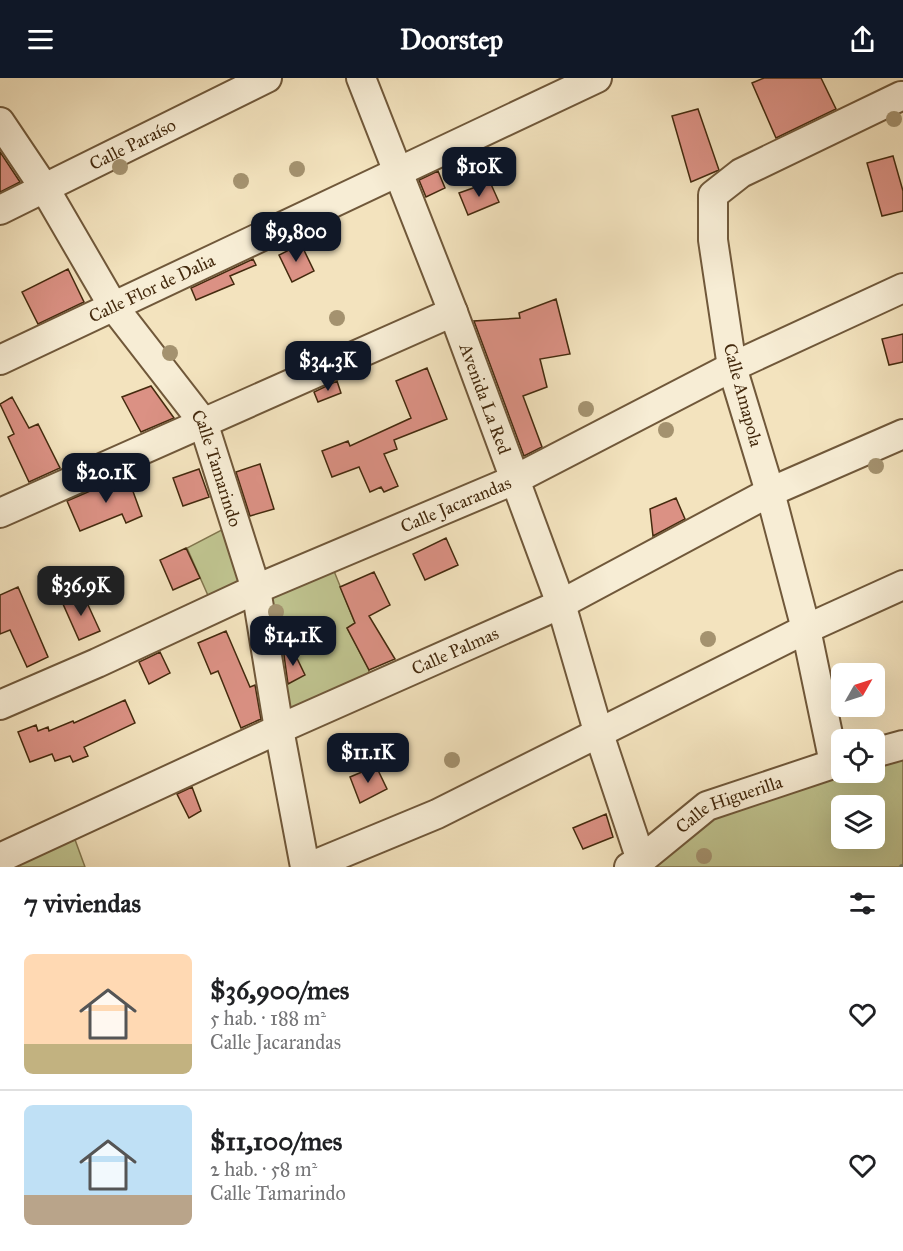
<!DOCTYPE html>
<html lang="es">
<head>
<meta charset="utf-8">
<style>
	body { margin:0; font-family:"IM FELL Great Primer",serif; background:#f6f6f6; color:#202124; height:100vh; display:flex; flex-direction:column; font-size:22px; white-space:nowrap }
	* { box-sizing:border-box; margin:0 }
	p { font-size:20px; color:#757577 }
	.icon { flex:none; width:33px; height:33px; fill:none; stroke:currentColor; stroke-width:2; stroke-linecap:round; stroke-linejoin:round }
	.map { position:relative; height:789px; overflow:hidden }
	.panel { display:flex; flex-direction:column; background:#fff; flex:1 }
	.panel>* { flex:none }
	.needle { width:39px; rotate:51deg }
	.tools { position:absolute; left:831px; top:585px; display:grid; gap:12px }
	.tools a { display:grid; place-items:center; width:54px; height:54px; border-radius:9px; background:#fff; box-shadow:0 6px 24px #0002; font-size:30px }
	.price { position:absolute; translate:-50% -51px; padding:0 14px; border-radius:12px; background:#111827; color:#fff; font-size:20px; line-height:39px; filter:drop-shadow(0 2px 3px #0008) }
	.price::after { content:''; position:absolute; left:50%; top:36px; width:18px; height:14px; margin-left:-9px; background:inherit; clip-path:polygon(0 0,100% 0,50% 100%) }
	.price.active { background:#222; color:#fff }
	ul { padding:0; list-style:none }
	li { display:flex; align-items:center; gap:18px; height:150px; padding:0 24px }
	li+li { border-top:2px solid #e0e0e0 }
	li span { display:grid; place-items:center; flex:none; width:168px; height:120px; border-radius:9px; color:#555 }
	li>.icon { margin-inline-start:auto }
	span .icon { width:72px; height:72px; fill:#fffc; stroke-width:1 }
	li b { font-size:26px }
	h2 { display:flex; justify-content:space-between; align-items:center; height:72px; padding:0 24px; font-size:26px }
	header { display:flex; justify-content:space-between; align-items:center; height:78px; padding:0 24px; background:#111827; color:#fff; font-size:27px; font-weight:700 }
	.map>svg:first-child { display:block }
</style>
</head>
<body>
<header><svg class="icon" aria-label="menu" viewBox="0 0 24 24"><path d="M4 6h16M4 12h16M4 18h16"/></svg>Doorstep<svg class="icon" aria-label="share" viewBox="0 0 24 24"><path d="M12 15V3M7 8l5-5 5 5M5 13v7h14v-7"/></svg></header>
<div class="map">
<svg width="903" height="789" viewBox="0 0 903 789">
	<rect width="100%" height="100%" fill="#f3e3be"/>
	<filter id="stains"><feTurbulence type="fractalNoise" baseFrequency=".00333" numOctaves="4"/><feColorMatrix values="0 0 0 0 .2 0 0 0 0 .09 0 0 0 0 .02 0 0 0 .5 -.17"/></filter>
	<radialGradient id="worn" r=".72"><stop offset=".6" stop-color="#630" stop-opacity="0"/><stop offset="1" stop-color="#630" stop-opacity=".3"/></radialGradient>
	<path fill="#bfc38f" stroke="#82764e" stroke-width="1.5" fill-rule="evenodd" d="M235,445L256,511L334,493L355,545L347,550L369,592L366,612L279,651L256,511L214,531L187,470Z
		M903,667V789H636L707,728L842,694H874L875,675ZM842,728H874V760H842Z
		M70,748L85,789H0Z"/>
	<g fill="none" stroke-linecap="round" stroke-linejoin="round">
		<path stroke="#788372" stroke-width="6" d="M902,789H903"/>
	</g>
	<path fill="#db9184" stroke="#442a0e" stroke-width="1.5" d="M764,0H821L836,31L776,60L752,5Z
		M698,31L719,92L691,104L672,38Z
		M0,74L20,104L0,114Z
		M893,78L903,113V133L882,138L867,85Z
		M438,93L445,110L426,119L419,102Z
		M490,104L499,124L468,137L459,115Z
		M301,166L314,193L292,204L279,177Z
		M253,181L256,187L230,198L234,206L196,222L191,210Z
		M68,191L84,224L38,246L22,214Z
		M556,221L570,276L540,281L547,309L523,318L542,369L524,378L474,243L520,240L519,235Z
		M903,256V284L889,287L882,261Z
		M427,290L447,341L394,362L397,371L384,376L398,408L384,414L381,409L370,414L359,389L332,399L322,373L348,363L350,368L411,340L396,303Z
		M337,303L341,315L318,324L314,314Z
		M151,308L174,340L141,354L122,319Z
		M12,319L29,350L38,346L60,390L29,404L8,359L14,356L0,326Z
		M260,386L274,431L250,438L236,394Z
		M199,391L209,419L183,428L173,400Z
		M127,397L142,438L126,445L122,436L80,453L67,423Z
		M676,420L685,441L653,458L650,431Z
		M446,460L458,487L425,502L413,476Z
		M186,470L200,500L173,512L160,482Z
		M374,494L390,527L369,538L395,581L369,592L347,550L355,545L340,509Z
		M18,509L48,579L27,589L10,552L0,556V517Z
		M83,516L100,553L79,562L63,526Z
		M226,553L250,609L255,607L261,641L241,650L218,593L211,596L198,565Z
		M293,572L305,597L288,606L284,577Z
		M160,574L170,595L149,606L139,584Z
		M125,622L135,645L84,669L88,678L73,684L70,678L55,683L52,676L30,684L18,654L36,647L38,653L48,649L49,653L73,643L74,645Z
		M376,688L387,711L360,725L350,699Z
		M192,709L201,733L189,740L177,716Z
		M606,736L613,759L583,771L573,750Z"/>
	<g fill="none" stroke-linecap="round" stroke-linejoin="round">
		<defs>
			<g id="minor">
				<path id="s1" d="M361,0L453,234L561,526L598,653L641,782"/>
				<path id="s2" d="M0,44L45,111L113,228L203,344L256,511L279,651L305,789"/>
				<path id="s3" d="M0,132L267,0"/>
				<path id="s4" d="M0,282L597,0"/>
				<path d="M0,435L453,234"/>
				<path id="s5" d="M0,627L97,585L256,511L514,402L732,289L903,210"/>
				<path d="M874,675L903,667"/>
				<path d="M834,685L806,551L770,414L732,289L713,162V117L741,95L901,18"/>
				<path id="s6" d="M0,780L279,651L561,526L770,414L903,356"/>
				<path d="M309,789L437,736L806,551L903,507"/>
				<path id="s7" d="M629,789L641,782L707,728L842,683"/>
			</g>
		</defs>
		<use href="#minor" stroke="#70583a" stroke-width="32"/>
		<use href="#minor" stroke="#f7edd5" stroke-width="28"/>
	</g>
	<g fill="#a4926f">
		<circle cx="894" cy="41" r="8"/>
		<circle cx="120" cy="89" r="8"/>
		<circle cx="297" cy="91" r="8"/>
		<circle cx="488" cy="96" r="8"/>
		<circle cx="241" cy="103" r="8"/>
		<circle cx="329" cy="156" r="8"/>
		<circle cx="337" cy="240" r="8"/>
		<circle cx="170" cy="275" r="8"/>
		<circle cx="586" cy="331" r="8"/>
		<circle cx="666" cy="352" r="8"/>
		<circle cx="876" cy="388" r="8"/>
		<circle cx="276" cy="534" r="8"/>
		<circle cx="708" cy="561" r="8"/>
		<circle cx="452" cy="682" r="8"/>
		<circle cx="704" cy="778" r="8"/>
	</g>
	<g text-anchor="middle" stroke-width="6" stroke-linejoin="round" paint-order="stroke">
		<g font-size="18" fill="#442a0e" stroke="#f7edd5">
			<text dy="6" stroke="none"><textPath href="#s3" startOffset="148">Calle Paraíso</textPath></text>
			<text dy="6" stroke="none"><textPath href="#s4" startOffset="168">Calle Flor de Dalia</textPath></text>
			<text transform="translate(743 317) rotate(75)" y="6">Calle Amapola</text>
			<text dy="6" stroke="none"><textPath href="#s1" startOffset="344">Avenida La Red</textPath></text>
			<text dy="6" stroke="none"><textPath href="#s2" startOffset="411">Calle Tamarindo</textPath></text>
			<text dy="6" stroke="none"><textPath href="#s5" startOffset="498">Calle Jacarandas</textPath></text>
			<text dy="6" stroke="none"><textPath href="#s6" startOffset="500">Calle Palmas</textPath></text>
			<text dy="6" stroke="none"><textPath href="#s7" startOffset="120">Calle Higuerilla</textPath></text>
		</g>
	</g>
	<rect width="100%" height="100%" filter="url(#stains)"/>
	<rect width="100%" height="100%" fill="url(#worn)"/>
</svg>
<div class="tools">
<a><svg class="needle" viewBox="-14 -14 28 28"><path d="M0-13l5 13h-10z" fill="#e53935"/><path d="M0 13l5-13h-10z" fill="#757577"/></svg></a>
<a><svg class="icon" aria-label="locate" viewBox="0 0 24 24"><circle cx="12" cy="12" r="6"/><path d="M12 2v4M12 18v4M2 12h4M18 12h4"/></svg></a>
<a><svg class="icon" aria-label="layers" viewBox="0 0 24 24"><path d="M12 4l9 5-9 5-9-5zM3 14l9 5 9-5"/></svg></a>
</div>
<b class="price" style="left:479px;top:120px">$10K</b>
<b class="price" style="left:296px;top:185px">$9,800</b>
<b class="price" style="left:328px;top:314px">$34.3K</b>
<b class="price" style="left:106px;top:426px">$20.1K</b>
<b class="price active" style="left:81px;top:539px">$36.9K</b>
<b class="price" style="left:293px;top:589px">$14.1K</b>
<b class="price" style="left:368px;top:706px">$11.1K</b>
</div>
<section class="panel">
<h2>7 viviendas<svg class="icon" aria-label="filters" viewBox="0 0 24 24"><path d="M4 7h16M4 17h16"/><circle cx="9" cy="7" r="2"/><circle cx="15" cy="17" r="2"/></svg></h2>
<ul>
<li><span style="background:linear-gradient(#ffd9b3 75%,#c2b280 0)"><svg class="icon" aria-label="home" viewBox="0 0 24 24"><path d="M3 11l9-7 9 7M6 9v11h12V9"/></svg></span><div><b>$36,900/mes</b><p>5 hab. · 188 m²</p><p>Calle Jacarandas</p></div><svg class="icon" aria-label="heart" viewBox="0 0 24 24"><path d="M12 20l-8-8c-3-5 5-10 8-4 3-6 11-1 8 4z"/></svg></li>
<li><span style="background:linear-gradient(#bfe0f5 75%,#b9a48a 0)"><svg class="icon" aria-label="home" viewBox="0 0 24 24"><path d="M3 11l9-7 9 7M6 9v11h12V9"/></svg></span><div><b>$11,100/mes</b><p>2 hab. · 58 m²</p><p>Calle Tamarindo</p></div><svg class="icon" aria-label="heart" viewBox="0 0 24 24"><path d="M12 20l-8-8c-3-5 5-10 8-4 3-6 11-1 8 4z"/></svg></li>
</ul>
</section>
</body>
</html>
